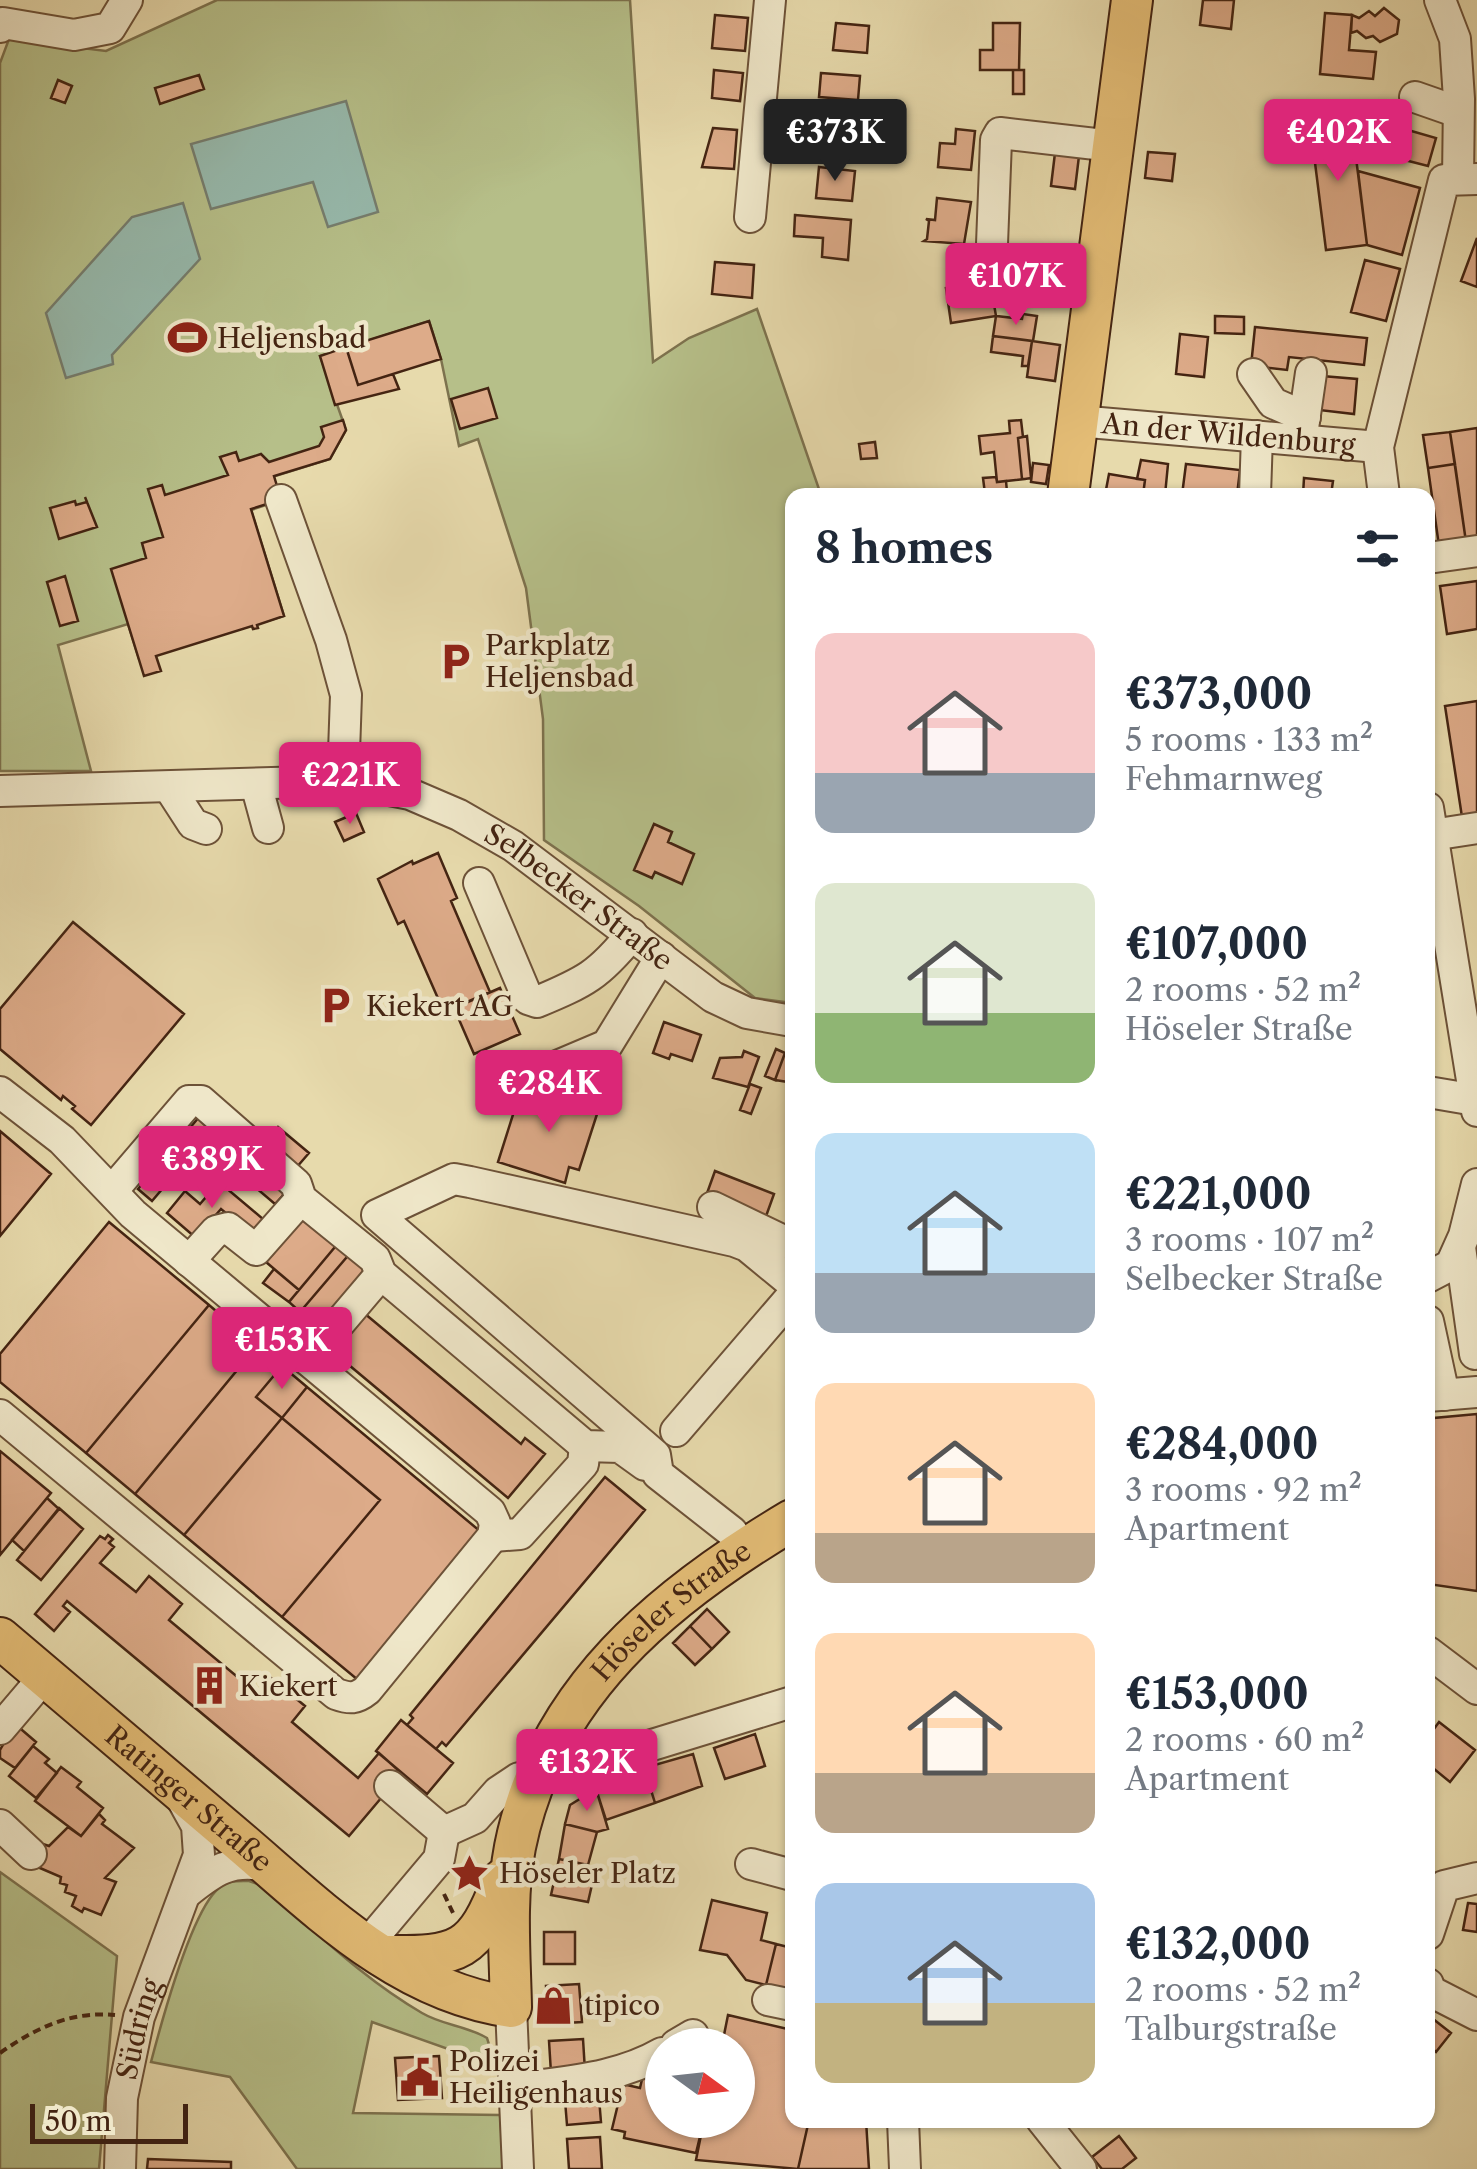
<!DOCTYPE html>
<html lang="en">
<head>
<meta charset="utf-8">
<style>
	body { margin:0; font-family:"Libre Caslon Text",serif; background:#f2f2f3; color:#1f2937; height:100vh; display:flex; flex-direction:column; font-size:38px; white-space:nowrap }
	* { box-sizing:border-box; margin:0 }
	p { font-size:32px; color:#747a83 }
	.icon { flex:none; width:55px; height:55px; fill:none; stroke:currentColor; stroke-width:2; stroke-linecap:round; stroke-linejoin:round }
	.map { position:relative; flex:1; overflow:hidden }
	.panel { position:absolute; left:785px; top:488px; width:650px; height:1640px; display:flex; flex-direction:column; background:#fff; border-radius:20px; box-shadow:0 2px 8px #0004 }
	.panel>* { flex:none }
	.needle { width:65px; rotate:105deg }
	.fabs { position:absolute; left:645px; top:2028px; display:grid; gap:20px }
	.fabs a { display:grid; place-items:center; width:110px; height:110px; border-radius:50%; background:#fff; box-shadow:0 2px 8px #0004; font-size:50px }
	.scale { position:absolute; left:30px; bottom:25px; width:158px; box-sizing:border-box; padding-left:10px; border:5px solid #442412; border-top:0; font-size:28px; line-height:35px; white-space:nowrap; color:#442412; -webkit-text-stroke:8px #efe7c9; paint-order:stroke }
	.price { position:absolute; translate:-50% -85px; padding:0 22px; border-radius:10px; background:#db2777; color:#fff; font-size:32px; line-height:65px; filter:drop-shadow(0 2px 5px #0008) }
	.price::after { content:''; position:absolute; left:50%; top:60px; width:30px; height:22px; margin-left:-15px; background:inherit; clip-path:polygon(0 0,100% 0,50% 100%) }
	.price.on { background:#222; color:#fff }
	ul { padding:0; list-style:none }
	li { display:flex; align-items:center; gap:30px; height:250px; padding:0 30px }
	li span { display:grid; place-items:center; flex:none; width:280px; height:200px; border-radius:20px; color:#555 }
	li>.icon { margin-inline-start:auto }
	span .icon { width:120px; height:120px; fill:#fffc; stroke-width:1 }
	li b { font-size:42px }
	h2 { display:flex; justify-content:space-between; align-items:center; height:120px; padding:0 30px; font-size:42px }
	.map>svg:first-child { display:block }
</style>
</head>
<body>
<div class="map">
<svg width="1477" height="2169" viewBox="0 0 1477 2169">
	<rect width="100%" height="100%" fill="#e7daac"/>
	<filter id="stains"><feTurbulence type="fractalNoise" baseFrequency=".002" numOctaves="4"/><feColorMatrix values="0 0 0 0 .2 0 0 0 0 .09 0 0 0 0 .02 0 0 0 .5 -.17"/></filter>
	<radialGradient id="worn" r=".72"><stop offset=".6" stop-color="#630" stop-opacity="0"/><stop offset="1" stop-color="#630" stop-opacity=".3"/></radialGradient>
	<path fill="#b6bf89" stroke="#7d724e" stroke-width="2.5" d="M217,0H630L653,362L689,338L757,309L821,495H792V1003L755,998L639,906L544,840L543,719L526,588L478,439L459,446L441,359L429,321L320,356L346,430L330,459L272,477L281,500L251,510L284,616L139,659L128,624L58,645L91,771H0V63L9,39L106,51Z
		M0,1872L117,1956L99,2169H0Z
		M249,1881L261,1885C313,1929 363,1979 422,2013C442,2025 467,2026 487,2038L496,2066L372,2022L353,2113L500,2115L504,2169H297L230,2077L151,2062C161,2024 191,1911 219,1888C227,1880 238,1881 249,1881Z"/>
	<path fill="#97baad" stroke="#767e6f" stroke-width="2.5" d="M346,101L378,212L328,227L313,182L211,209L191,144Z
		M183,203L200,259L112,355L113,364L66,378L46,313L132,217Z"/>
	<path fill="#ddab89" stroke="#442412" stroke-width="2.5" d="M1203,0H1234L1231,29L1200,25Z
		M1384,8L1399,20L1397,34L1380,42L1373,36L1366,38L1357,31L1351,33L1352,15L1359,18L1369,11L1375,16Z
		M1325,13L1352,15L1349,50L1376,52L1373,79L1320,74Z
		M715,15L748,18L745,51L712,48Z
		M836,23L869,26L867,53L833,50Z
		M993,23H1020L1019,70H980V50H993Z
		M714,70L743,73L740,101L712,98Z
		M1013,70H1024V94H1013Z
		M821,73L860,76L858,100L819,97Z
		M199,75L204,89L160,104L155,88Z
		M58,80L72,86L65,103L51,98Z
		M1351,118L1367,245L1326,250L1310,123Z
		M1370,119L1374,148L1355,151L1352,122Z
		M818,120L856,123L853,152L816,149Z
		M713,128L737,130L734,169L702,167Z
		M1401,128L1436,138L1428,166L1393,157Z
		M956,129L975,131L971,170L938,167L940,143L955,144Z
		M1148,152L1175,154L1172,181L1145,178Z
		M1055,153L1079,156L1075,189L1051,186Z
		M819,167L855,171L852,201L816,198Z
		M1358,171L1420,188L1402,255L1367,245Z
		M937,198L971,202L964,244L924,241L927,239L929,221L926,219L935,220Z
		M795,215L851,220L848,260L822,257L823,238L794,236Z
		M1477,238V287L1461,281Z
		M1365,260L1400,269L1386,321L1351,312Z
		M1037,261L1063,264L1059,292L1056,291L1055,298L1027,294L1030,275L1035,276Z
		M715,262L754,265L752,298L712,294Z
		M990,281L996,316L951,323L946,288Z
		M1023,314L1037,316L1033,341L993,336L996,316L1022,319Z
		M1215,316L1244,317V334L1215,333Z
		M429,321L441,359L358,385L346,347Z
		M1255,327L1367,338L1364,365L1289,357L1287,370L1251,366Z
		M1180,334L1208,337L1204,377L1176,374Z
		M993,336L1032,341L1028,366H1022L1023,356L991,352Z
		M1032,341L1060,345L1055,381L1027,377Z
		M346,347L358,385L393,374L399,389L335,405L320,356Z
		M1322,376L1357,379L1354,414L1319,410Z
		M488,388L497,418L460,429L451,399Z
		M343,420L346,430L330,459L274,476L277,486L267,504L251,509L284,616L257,625L258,628L253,629L252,626L156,656L161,671L144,676L111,569L146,558L142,543L163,537L148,489L162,485L165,495L228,475L220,457L236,452L239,461L261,454L269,462L319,446L324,437L321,427Z
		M1021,420L1023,437L1018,438L1022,479H1025L997,482L994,452L981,454L979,436L1010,433L1009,421Z
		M1477,428V541L1466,542L1450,432Z
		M1450,432L1455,464L1428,468L1423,435Z
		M1027,436L1031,478L1025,479H1022L1018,438Z
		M875,442L877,458L861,459L859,444Z
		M1141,460L1168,464L1165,495H1143L1145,480L1137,479Z
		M1033,463L1049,465L1046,484L1031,482Z
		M1186,464L1240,470L1237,495H1182Z
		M1455,464L1466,542L1439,546L1428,468Z
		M1109,474L1145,480L1143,495H1105Z
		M996,477L997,482L1006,481L1007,492L985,494L983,478Z
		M1304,478L1333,481L1331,495H1303Z
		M85,497L97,527L59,539L50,508L75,501L76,505L87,502Z
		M65,576L78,621L60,626L47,582Z
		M1477,581V629L1447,634L1440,586Z
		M1477,701V814L1462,817L1445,706Z
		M356,813L364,832L344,841L335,822Z
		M654,824L672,832L668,842L694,854L682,884L655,872L652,878L634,870Z
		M438,853L457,898L451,901L490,992L444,1012L404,921L398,924L378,879L412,861L413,864Z
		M73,922L184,1014L91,1125L72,1109L75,1106L63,1096L61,1100L0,1049V1009Z
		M500,988L520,1034L474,1054L454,1008Z
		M664,1022L701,1035L692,1061L671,1054L669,1059L653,1053Z
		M776,1049L785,1053L775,1080L765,1076Z
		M744,1051L759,1057L748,1087L713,1078L720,1058L742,1057Z
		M785,1053L792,1055L788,1082L775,1080Z
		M750,1084L761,1088L751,1114L740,1110Z
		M547,1087L590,1101L588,1108L598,1111L579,1170L569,1167L565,1183L498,1162L517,1102L533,1107L535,1100L542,1102Z
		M200,1116L288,1190L275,1204L202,1142L152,1201L138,1189Z
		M278,1127L309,1153L296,1168L266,1142Z
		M0,1131L51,1174L0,1236Z
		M715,1171L774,1194L765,1219L706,1196Z
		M219,1182L263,1219L250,1233L221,1209L196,1238L167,1213L185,1191L200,1204Z
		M307,1214L340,1241L299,1290L266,1262Z
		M109,1222L209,1305L86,1453L0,1382V1354Z
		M340,1241L352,1251L300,1312L289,1302Z
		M352,1251L366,1265L367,1280L328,1325L316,1316L311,1321L300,1312Z
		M274,1269L299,1290L289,1302L263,1283Z
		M209,1305L257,1346L135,1494L86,1453Z
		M364,1313L521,1444L525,1438L545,1454L508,1498L331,1350Z
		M257,1346L282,1366L256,1397L282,1418L184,1535L135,1494Z
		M282,1366L307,1387L282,1418L256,1397Z
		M307,1387L481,1532L358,1680L282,1617L380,1500L282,1418Z
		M1477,1414V1591L1428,1584V1460L1434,1418Z
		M282,1418L380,1500L282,1617L184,1535Z
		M0,1451L51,1493L0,1555Z
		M605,1477L645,1510L446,1746L442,1742L436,1749L407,1725L413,1718L410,1715Z
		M47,1498L59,1509L24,1551L12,1540Z
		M59,1508L83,1529L41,1580L17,1560Z
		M108,1535L113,1539L109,1543L114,1547L100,1563L136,1592L149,1576L182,1604L169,1620L258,1694L271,1678L305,1706L292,1722L358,1778L379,1753L398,1770L378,1794L382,1797L349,1836L67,1601L63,1606L70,1612L54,1631L35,1614L100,1536L105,1539Z
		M707,1609L729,1632L712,1649L690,1626Z
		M690,1626L712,1649L695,1665L673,1643Z
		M401,1720L453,1763L427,1794L376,1751Z
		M1439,1722L1475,1750L1450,1782L1428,1764V1737Z
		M15,1724L36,1742L15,1768L0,1758V1750Z
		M755,1734L765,1766L725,1779L714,1748Z
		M33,1746L49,1759L45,1763L57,1773L36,1798L9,1776Z
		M693,1754L702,1786L655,1803L644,1768Z
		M61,1767L81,1782L77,1787L103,1808L81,1836L35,1801Z
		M646,1774L655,1803L606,1820L596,1789Z
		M596,1789L608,1829L597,1832L565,1824L570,1805Z
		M99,1814L105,1820L102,1824L134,1848L105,1878L116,1882L101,1915L84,1908L82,1912L72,1906L76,1896L65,1892L67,1885L60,1883L61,1877L33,1865L43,1844L49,1846L68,1827L81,1836Z
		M565,1824L597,1832L588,1865L559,1859Z
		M559,1859L588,1865L586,1874L594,1876L588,1902L551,1895Z
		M712,1900L767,1913L761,1940L776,1944L766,1985L746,1980L727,1955L700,1950Z
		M1468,1903L1477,1904V1932L1463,1930Z
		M544,1932H575V1964H544Z
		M776,1944L792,1948V1990L766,1985Z
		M579,1984L582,2022L549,2024L546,1986Z
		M728,2015L792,2030V2120H809L798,2169L696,2160L704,2120H738V2045H722Z
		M1428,2015L1451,2033L1436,2052L1428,2045Z
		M583,2039L585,2071L551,2073L549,2041Z
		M439,2056L442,2098L398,2100L395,2058Z
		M643,2075L662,2079V2120H704L696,2153L624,2138L625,2132L612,2129L619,2100L614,2099L618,2083L640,2088Z
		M598,2086L601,2122L567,2125L564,2088Z
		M809,2120H866L869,2169H798Z
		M1119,2136L1136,2158L1122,2169H1102L1092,2157Z
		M600,2137L602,2169H569L567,2139Z
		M148,2159L231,2162V2169H147Z"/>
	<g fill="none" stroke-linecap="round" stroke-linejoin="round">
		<defs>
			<g id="minor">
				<path d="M1440,0L1455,39L1459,99L1458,179"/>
				<path d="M0,27L3,23L74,35L110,28L127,0"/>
				<path d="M1415,97L1458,112"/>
				<path d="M750,217L770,0"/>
				<path d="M992,244L996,140L1000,133L1113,146"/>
				<path d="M1253,374L1273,403L1305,417"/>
				<path id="s1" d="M1077,421L1378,447"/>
				<path d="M1302,435L1311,373"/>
				<path d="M1255,495L1257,436"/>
				<path d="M1384,495L1378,447L1444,180L1477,179"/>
				<path d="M281,500L331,640L346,695L343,781"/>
				<path d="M1428,558L1477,551"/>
				<path d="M256,784L268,828"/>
				<path d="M169,787L193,824L206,829"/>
				<path id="s2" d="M0,791L343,781L410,794L459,815L513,846L713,997L747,1013L792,1021"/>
				<path d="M1428,808L1477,1111"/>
				<path d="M1432,835L1477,828"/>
				<path d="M479,883L528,999L537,1002C585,982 599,975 632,934"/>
				<path d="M522,1081L607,1045L661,957"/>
				<path d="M0,1092L62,1140L133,1214L490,1512L495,1523L493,1536L367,1690C356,1699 350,1699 336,1694L0,1415"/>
				<path d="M1428,1092L1475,1100"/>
				<path d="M112,1191L189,1101H201L296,1184L301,1199L375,1259L381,1274L585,1446L620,1447L645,1465"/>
				<path d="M713,1207L792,1245"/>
				<path d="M1460,1247L1475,1354"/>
				<path d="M189,1261L216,1231L228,1228L256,1250L301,1199"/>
				<path d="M1428,1277L1451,1265L1464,1236L1477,1184"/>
				<path d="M1428,1321L1444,1395"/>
				<path d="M308,1360L381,1274"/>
				<path d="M1428,1396L1477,1392"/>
				<path d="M676,1431L792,1296"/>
				<path d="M493,1536L520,1534L583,1464L585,1446"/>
				<path d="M743,1549L732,1532L658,1474L655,1455L377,1215L454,1179L470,1182L734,1241L747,1246L792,1283"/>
				<path d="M1428,1652L1477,1689"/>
				<path d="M0,1729L45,1676"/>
				<path d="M390,1786L444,1832"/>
				<path d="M0,1825L31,1854"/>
				<path d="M444,1832L475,1818L498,1792L519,1778L564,1772L792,1702"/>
				<path d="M751,1864L792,1875"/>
				<path d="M186,1893C213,1871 231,1858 267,1866"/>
				<path d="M1428,1934L1444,1886L1477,1878"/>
				<path d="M365,1947L439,1859L444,1832"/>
				<path d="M1428,1984L1430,1991L1477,2015"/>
				<path d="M768,2000L792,2005"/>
				<path d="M511,2007L518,2169"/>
				<path d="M676,2045L693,2035"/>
				<path d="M514,2089C566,2081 617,2079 662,2053"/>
				<path d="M903,2120L905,2169"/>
				<path d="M1042,2120L1081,2169"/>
				<path id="s3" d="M120,2169L122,2098L139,2017L199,1855L197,1826L182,1799"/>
			</g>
			<g id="major">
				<path d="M1068,495L1132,0"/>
				<path id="s4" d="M0,1638C77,1704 154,1769 231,1834C315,1905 397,1991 511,2007C510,1956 505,1898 515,1847C546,1692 664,1596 792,1520"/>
				<path d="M383,1956C460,1957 475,1953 503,1879"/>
			</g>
		</defs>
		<use href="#minor" stroke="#6d5238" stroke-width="34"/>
		<use href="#major" stroke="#442412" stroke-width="44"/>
		<path stroke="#442412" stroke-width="4" stroke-dasharray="8 5" stroke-linecap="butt" d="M444,1894L453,1913
			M0,2053C36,2028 70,2011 115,2015"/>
		<use href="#minor" stroke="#efe7c9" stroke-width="30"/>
		<use href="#major" stroke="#e4bd76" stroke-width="40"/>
	</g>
	<defs>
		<symbol id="stadium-bare" viewBox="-9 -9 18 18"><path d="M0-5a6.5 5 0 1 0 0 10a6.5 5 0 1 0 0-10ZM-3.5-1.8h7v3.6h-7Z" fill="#8f2418" stroke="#efe7c9" stroke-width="2.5" paint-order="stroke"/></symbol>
		<symbol id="parking-bare" viewBox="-9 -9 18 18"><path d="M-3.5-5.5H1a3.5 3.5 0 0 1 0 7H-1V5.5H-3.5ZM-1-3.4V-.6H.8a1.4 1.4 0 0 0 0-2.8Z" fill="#8f2418" stroke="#efe7c9" stroke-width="2.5" paint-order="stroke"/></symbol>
		<symbol id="building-bare" viewBox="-9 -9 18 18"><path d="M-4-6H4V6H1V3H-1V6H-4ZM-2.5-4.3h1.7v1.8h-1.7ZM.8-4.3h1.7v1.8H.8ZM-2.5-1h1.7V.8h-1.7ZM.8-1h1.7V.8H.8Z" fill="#8f2418" stroke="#efe7c9" stroke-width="2.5" paint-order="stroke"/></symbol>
		<symbol id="sight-bare" viewBox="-9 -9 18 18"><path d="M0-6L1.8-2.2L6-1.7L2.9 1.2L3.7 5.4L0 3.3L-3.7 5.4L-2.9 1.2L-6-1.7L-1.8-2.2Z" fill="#8f2418" stroke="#efe7c9" stroke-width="2.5" paint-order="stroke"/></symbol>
		<symbol id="shop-bare" viewBox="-9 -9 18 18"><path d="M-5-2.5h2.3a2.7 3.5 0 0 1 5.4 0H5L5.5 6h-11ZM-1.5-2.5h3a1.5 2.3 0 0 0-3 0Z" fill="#8f2418" stroke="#efe7c9" stroke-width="2.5" paint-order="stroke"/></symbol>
		<symbol id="civic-bare" viewBox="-9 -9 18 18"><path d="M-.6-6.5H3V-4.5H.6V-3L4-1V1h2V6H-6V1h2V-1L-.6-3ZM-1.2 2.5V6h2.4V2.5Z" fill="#8f2418" stroke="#efe7c9" stroke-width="2.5" paint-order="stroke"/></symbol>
	</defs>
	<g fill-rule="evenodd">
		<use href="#stadium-bare" x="160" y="310" width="55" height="55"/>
		<use href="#parking-bare" x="428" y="634" width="55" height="55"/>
		<use href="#parking-bare" x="308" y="978" width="55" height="55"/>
		<use href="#building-bare" x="182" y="1658" width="55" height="55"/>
		<use href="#sight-bare" x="442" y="1846" width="55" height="55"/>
		<use href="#shop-bare" x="526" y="1978" width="55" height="55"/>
		<use href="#civic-bare" x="392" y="2050" width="55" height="55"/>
	</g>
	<g text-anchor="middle" stroke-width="9" stroke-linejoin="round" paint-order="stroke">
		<g font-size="28" fill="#442412" stroke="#efe7c9" text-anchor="start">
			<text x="217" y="348">Heljensbad</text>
			<text x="485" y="655">Parkplatz<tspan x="485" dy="32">Heljensbad</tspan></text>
			<text x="366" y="1016">Kiekert AG</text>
			<text x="239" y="1696">Kiekert</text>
			<text x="499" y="1883">Höseler Platz</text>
			<text x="584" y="2015">tipico</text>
			<text x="449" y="2071">Polizei<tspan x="449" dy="32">Heiligenhaus</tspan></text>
		</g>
		<g font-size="28" fill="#442412" stroke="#efe7c9">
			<text dy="10" stroke="none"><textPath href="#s1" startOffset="152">An der Wildenburg</textPath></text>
			<text dy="10" stroke="none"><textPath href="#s2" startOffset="610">Selbecker Straße</textPath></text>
			<text dy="10" stroke="none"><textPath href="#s4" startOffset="1088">Höseler Straße</textPath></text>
			<text dy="10" stroke="none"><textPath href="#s4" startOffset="248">Ratinger Straße</textPath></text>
			<text dy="10" stroke="none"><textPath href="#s3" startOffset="142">Südring</textPath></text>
		</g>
	</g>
	<rect width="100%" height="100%" filter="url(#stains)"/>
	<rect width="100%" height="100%" fill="url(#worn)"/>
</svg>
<div class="fabs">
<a><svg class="needle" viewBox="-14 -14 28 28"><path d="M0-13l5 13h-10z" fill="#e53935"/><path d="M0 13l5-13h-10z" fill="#747a83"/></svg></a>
</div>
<div class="scale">50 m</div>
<b class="price on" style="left:835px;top:184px">€373K</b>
<b class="price" style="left:1338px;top:184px">€402K</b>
<b class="price" style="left:1016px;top:328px">€107K</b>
<b class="price" style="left:350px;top:827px">€221K</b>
<b class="price" style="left:549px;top:1135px">€284K</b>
<b class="price" style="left:212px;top:1211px">€389K</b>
<b class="price" style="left:282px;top:1392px">€153K</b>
<b class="price" style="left:587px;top:1814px">€132K</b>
<section class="panel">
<h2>8 homes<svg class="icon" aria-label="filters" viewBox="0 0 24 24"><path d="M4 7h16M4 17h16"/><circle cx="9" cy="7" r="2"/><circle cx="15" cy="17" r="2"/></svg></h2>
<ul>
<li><span style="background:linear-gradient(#f6c9c9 70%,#9aa5b1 0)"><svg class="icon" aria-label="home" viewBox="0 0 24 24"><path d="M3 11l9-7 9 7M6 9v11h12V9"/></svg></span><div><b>€373,000</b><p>5 rooms · 133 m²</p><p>Fehmarnweg</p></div></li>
<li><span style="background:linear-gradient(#dfe7d0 65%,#8fb573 0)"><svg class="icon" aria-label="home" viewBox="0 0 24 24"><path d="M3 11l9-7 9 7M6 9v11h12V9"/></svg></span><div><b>€107,000</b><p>2 rooms · 52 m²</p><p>Höseler Straße</p></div></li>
<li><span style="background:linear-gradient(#bfe0f5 70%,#9aa5b1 0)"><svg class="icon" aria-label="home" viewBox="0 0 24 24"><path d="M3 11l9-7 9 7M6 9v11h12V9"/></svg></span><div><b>€221,000</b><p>3 rooms · 107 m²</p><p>Selbecker Straße</p></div></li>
<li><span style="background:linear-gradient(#ffd9b3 75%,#b9a48a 0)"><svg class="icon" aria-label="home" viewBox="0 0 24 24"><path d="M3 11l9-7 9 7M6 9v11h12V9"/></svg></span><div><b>€284,000</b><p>3 rooms · 92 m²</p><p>Apartment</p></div></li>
<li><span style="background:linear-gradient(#ffd9b3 70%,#b9a48a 0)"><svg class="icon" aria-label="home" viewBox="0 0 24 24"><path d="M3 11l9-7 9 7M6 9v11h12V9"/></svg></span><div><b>€153,000</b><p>2 rooms · 60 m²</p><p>Apartment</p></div></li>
<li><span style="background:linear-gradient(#a9c7e8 60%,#c2b280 0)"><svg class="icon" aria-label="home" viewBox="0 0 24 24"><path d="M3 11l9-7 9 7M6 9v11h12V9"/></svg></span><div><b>€132,000</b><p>2 rooms · 52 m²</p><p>Talburgstraße</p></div></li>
</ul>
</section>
</div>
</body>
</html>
